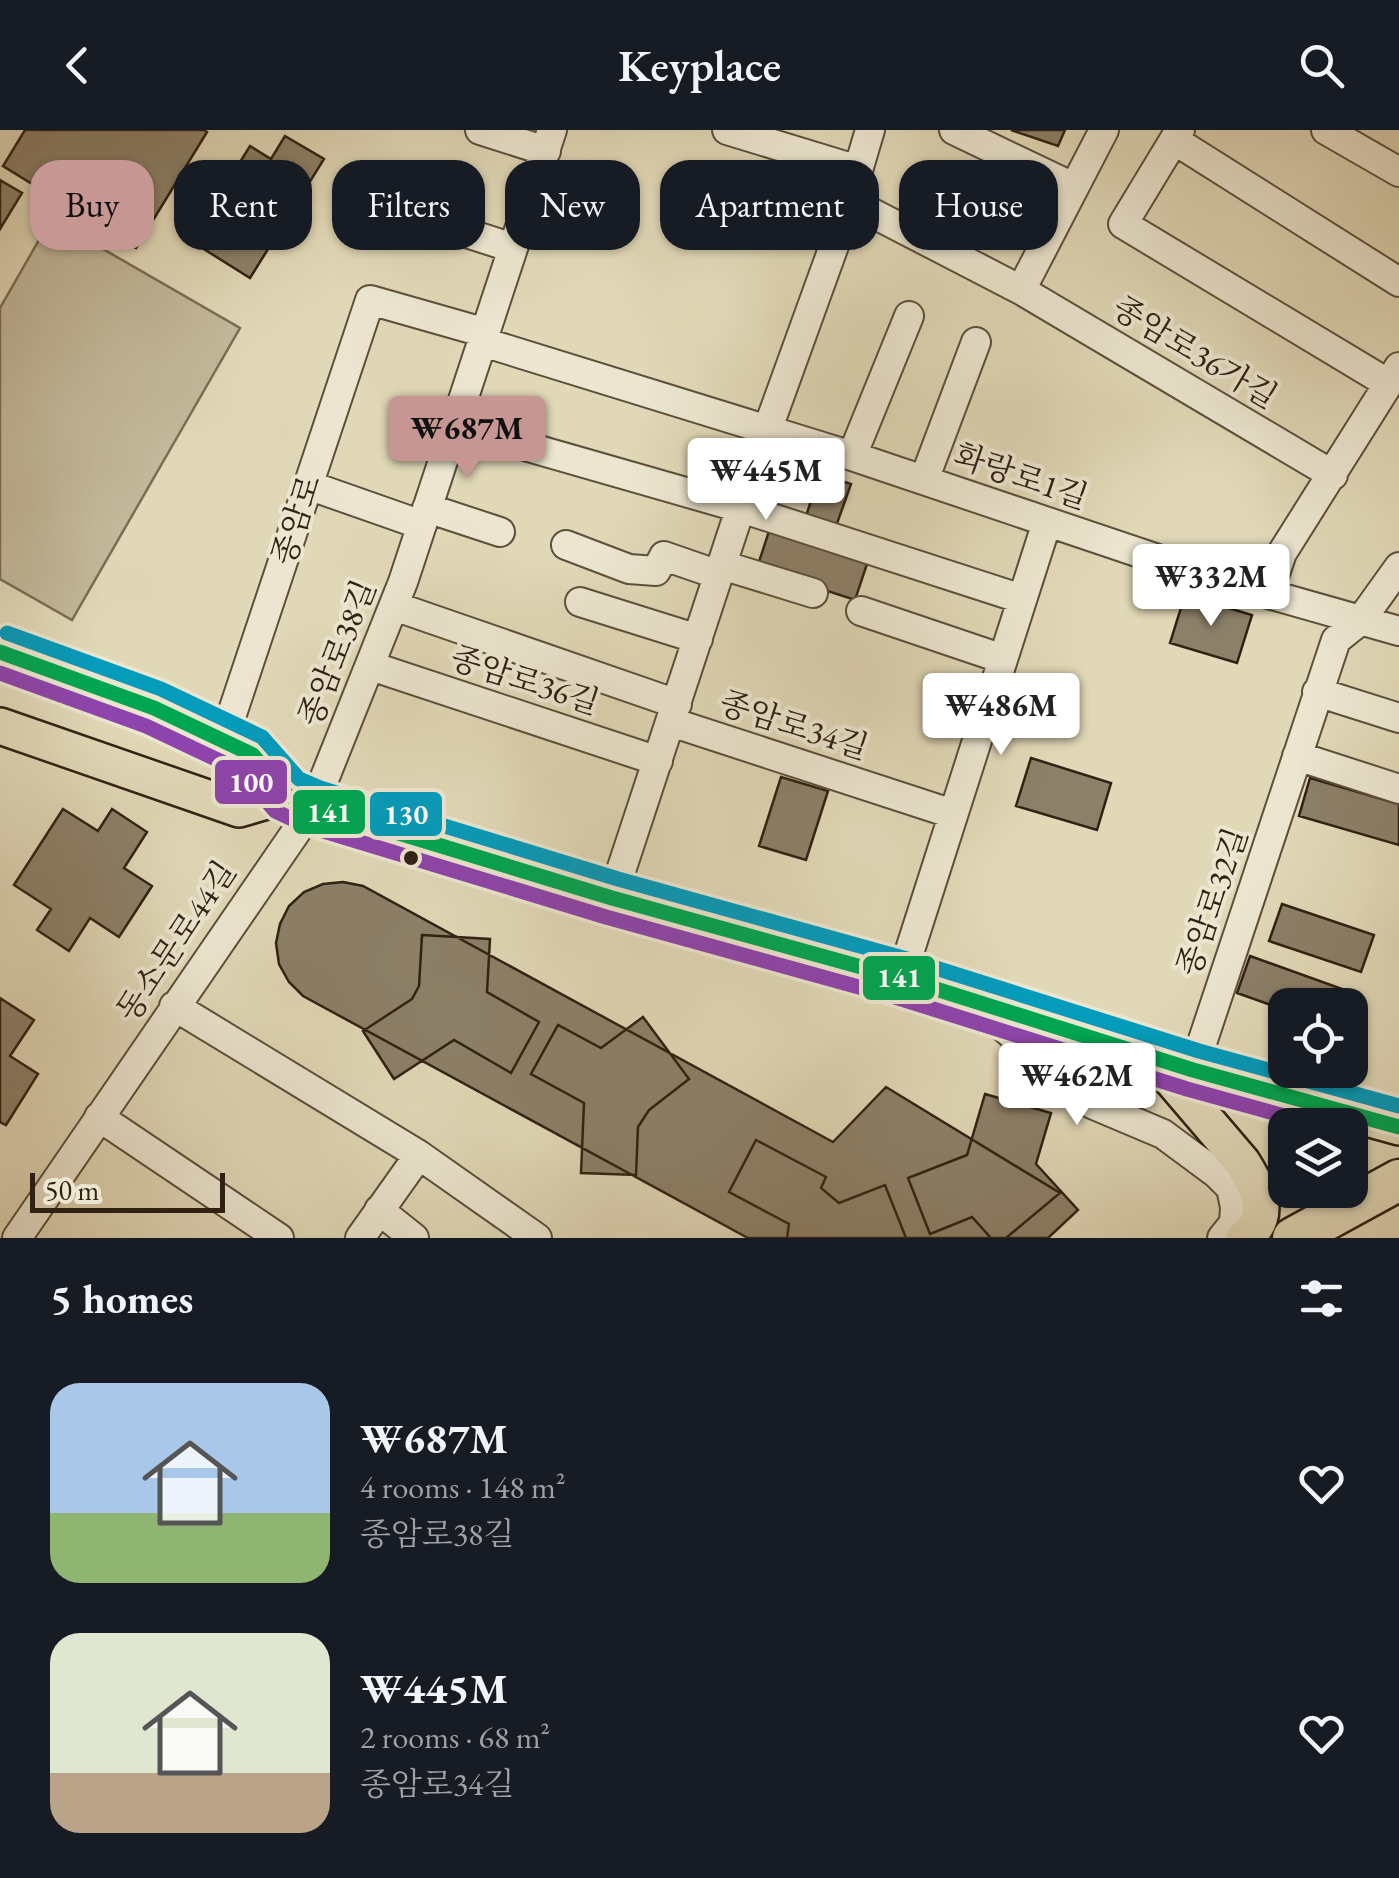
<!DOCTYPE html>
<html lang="en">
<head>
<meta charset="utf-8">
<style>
	body { margin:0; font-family:"EB Garamond","Noto Serif KR",serif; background:#20242c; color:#f1f3f6; height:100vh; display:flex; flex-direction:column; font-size:38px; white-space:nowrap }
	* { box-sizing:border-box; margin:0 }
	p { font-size:32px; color:#9ea1a6 }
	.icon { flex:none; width:55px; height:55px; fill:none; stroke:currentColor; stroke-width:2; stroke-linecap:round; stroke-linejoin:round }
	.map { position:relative; height:1108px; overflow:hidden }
	.drawer { display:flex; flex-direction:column; background:#171b24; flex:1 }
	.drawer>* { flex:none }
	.guide { position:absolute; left:30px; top:30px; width:1340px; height:90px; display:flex; gap:20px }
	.buttons { position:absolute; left:1268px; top:858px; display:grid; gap:20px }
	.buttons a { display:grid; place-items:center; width:100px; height:100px; border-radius:20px; background:#171b24; box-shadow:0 2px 8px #0004; font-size:50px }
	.scale { position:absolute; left:30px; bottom:25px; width:195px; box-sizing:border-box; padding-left:10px; border:5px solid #302112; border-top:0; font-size:28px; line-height:35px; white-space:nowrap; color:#302112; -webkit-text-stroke:8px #ece6d0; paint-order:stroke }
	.price { position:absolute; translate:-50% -85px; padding:0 22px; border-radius:10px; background:#fff; color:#222; font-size:32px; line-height:65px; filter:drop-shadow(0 2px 5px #0008) }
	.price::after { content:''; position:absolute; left:50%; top:60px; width:30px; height:22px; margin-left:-15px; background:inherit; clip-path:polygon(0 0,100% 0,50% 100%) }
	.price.selected { background:#c59692; color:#111 }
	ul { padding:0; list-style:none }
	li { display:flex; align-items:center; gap:30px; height:250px; padding:0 50px }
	li span { display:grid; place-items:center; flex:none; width:280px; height:200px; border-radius:30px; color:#555 }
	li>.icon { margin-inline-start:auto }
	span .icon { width:120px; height:120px; fill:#fffc; stroke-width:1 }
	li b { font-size:42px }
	h2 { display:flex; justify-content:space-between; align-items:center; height:120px; padding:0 50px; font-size:42px }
	.chip { padding:0 35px; border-radius:30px; background:#171b24; box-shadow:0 2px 8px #0004; font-size:35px; line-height:90px }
	.chip.selected { background:#c59692; color:#111 }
	header { display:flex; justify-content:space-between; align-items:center; height:130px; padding:0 50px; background:#171b24; font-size:45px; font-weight:600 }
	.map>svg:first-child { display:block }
</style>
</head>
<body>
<header><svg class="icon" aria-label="back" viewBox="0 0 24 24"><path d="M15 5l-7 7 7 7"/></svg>Keyplace<svg class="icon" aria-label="search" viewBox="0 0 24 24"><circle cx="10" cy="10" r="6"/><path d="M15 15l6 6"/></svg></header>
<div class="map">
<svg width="1399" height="1108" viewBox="0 0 1399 1108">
	<rect width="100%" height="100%" fill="#e1d8b7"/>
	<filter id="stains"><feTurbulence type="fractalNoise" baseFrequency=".002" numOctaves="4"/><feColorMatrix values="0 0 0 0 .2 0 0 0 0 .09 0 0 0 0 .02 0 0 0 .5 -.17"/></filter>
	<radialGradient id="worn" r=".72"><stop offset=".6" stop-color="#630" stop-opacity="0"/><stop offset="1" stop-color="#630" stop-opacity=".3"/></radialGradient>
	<path fill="#c3b99b" stroke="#7a6d56" stroke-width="2.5" d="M51,89L240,198L72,490L0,449V178Z"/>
	<path fill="#8c8068" stroke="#302112" stroke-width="2.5" d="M25,0H204L207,2L136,118L3,36Z
		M1011,0H1065L1058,16Z
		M285,6L324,29L250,148L191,111L250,16L271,29Z
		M0,50L22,63L0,99Z
		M820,344L851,354L834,402L804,392Z
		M770,398L868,431L855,470L757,438Z
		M1185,465L1252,485L1237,533L1170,513Z
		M1031,628L1111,653L1097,700L1016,676Z
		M781,647L828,661L806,730L759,716Z
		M1310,648L1399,674V715L1299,686Z
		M63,679L98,701L112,679L147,702L124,738L152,756L119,807L90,788L69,821L37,800L51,779L14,755Z
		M343,752L363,756L833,1012L886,957L1060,1063L1006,1108H748L303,866L289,852L279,834L276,813L280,794L289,776L304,762L323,754Z
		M1282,774L1374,805L1361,842L1269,811Z
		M422,805L490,809L487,862L539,892L511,943L454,910L394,949L363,901L412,869L419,856Z
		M1250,826L1356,864L1350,882V875H1285V880L1237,863Z
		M0,868L34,890L10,926L38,944L6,995L0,992Z
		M643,887L689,949L649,980L638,997L636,1045L581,1043L584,973L531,944L558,895L601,918Z
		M985,964L1051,983L1036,1034L1078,1080L1048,1108H991L972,1087L930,1104L908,1048L967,1025Z
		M756,1010L826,1047L821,1058L839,1073L885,1055L906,1108H787L789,1094L729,1062Z"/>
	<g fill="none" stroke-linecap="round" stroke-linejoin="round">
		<defs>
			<path id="minor" d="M480,0L546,21
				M727,0L858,40
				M954,0L1073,57
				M1180,0L1123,94L1389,254
				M1326,0L1399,42
				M1174,10L1399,152
				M849,71L1021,160L1333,345
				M386,77L513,118
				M1021,160L1104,0
				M483,212L852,326L1226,452L1399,501
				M455,296L741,378L1022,469
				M852,326L909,186
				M924,350L976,212
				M308,355L422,395
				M427,378L500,402
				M566,415L629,439L656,441L664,426L719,445
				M722,435L813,463
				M1268,464L1282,423L1399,237
				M580,472L698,509
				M394,476L677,574
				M861,481L1003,529
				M371,536L658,631
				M1317,562L1399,588
				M671,592L953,684
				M223,611L370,170L486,203
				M1297,626L1399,659
				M612,768L755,334L843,91L870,0
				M901,848L1047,392
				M978,875L1092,974L1163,1004L1217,1044L1231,1058L1235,1077L1234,1093L1222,1108
				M174,876L419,1025L537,1108
				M1193,940L1336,510L1361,490L1399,437
				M99,987L279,1108
				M379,1080L414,1108
				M17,1108L313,677L403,452L552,0
				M360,1108L419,1025"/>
			<path id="major" d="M0,522L154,578L253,625L287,665L313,677L612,768L901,848L1193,940L1399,997
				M0,596L239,679L287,665
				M1154,929L1242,1032C1258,1057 1274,1086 1244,1108"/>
			<path id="highway" d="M1293,1108L1399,1050"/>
		</defs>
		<use href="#minor" stroke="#5c4f3b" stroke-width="32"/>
		<use href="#major" stroke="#302112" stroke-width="40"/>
		<use href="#highway" stroke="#302112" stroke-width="45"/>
		<use href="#minor" stroke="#ece6d0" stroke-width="28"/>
		<use href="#major" stroke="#e1d8b7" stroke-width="35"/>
		<use href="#highway" stroke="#e1d8b7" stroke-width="40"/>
		<defs>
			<path id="bus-1" d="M0,522L154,578L253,625L287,665L313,677L612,768L901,848L1193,940L1399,997"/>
			<path id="bus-2" d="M0,543L146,596L241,641L275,681L307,696L606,787L895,867L1187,959L1317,995"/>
			<path id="bus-3" d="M7,503L161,559L262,607L299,649L320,658L618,749L907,829L1199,921L1399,976"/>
		</defs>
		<use href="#bus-1" stroke="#ece6d0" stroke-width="22"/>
		<use href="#bus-2" stroke="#ece6d0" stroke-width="22"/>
		<use href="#bus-3" stroke="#ece6d0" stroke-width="22"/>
		<use href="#bus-1" stroke="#00a651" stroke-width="15"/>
		<use href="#bus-2" stroke="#8e44ad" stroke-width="15"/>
		<use href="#bus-3" stroke="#059bbb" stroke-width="15"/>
	</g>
	<circle fill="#302112" stroke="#ece6d0" stroke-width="4" cx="411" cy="728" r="9"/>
	<g text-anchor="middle" stroke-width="8" stroke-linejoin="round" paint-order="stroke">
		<g font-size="32" fill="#302112" stroke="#ece6d0">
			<text transform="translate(1195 222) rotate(31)" y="11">종암로36가길</text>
			<text transform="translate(1021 346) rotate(19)" y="11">화랑로1길</text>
			<text transform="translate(296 390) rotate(-72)" y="11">종암로</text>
			<text transform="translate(337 523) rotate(-68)" y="11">종암로38길</text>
			<text transform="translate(525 550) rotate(18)" y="11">종암로36길</text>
			<text transform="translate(794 595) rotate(18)" y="11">종암로34길</text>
			<text transform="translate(1212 772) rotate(-71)" y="11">종암로32길</text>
			<text transform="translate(176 811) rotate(-56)" y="11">동소문로44길</text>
		</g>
	</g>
	<g stroke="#ece6d0" stroke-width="4">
		<rect x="213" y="628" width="76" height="48" rx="10" fill="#8e44ad"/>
		<rect x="291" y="658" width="76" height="48" rx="10" fill="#00a651"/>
		<rect x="368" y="660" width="76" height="48" rx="10" fill="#059bbb"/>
		<rect x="861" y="824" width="76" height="48" rx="10" fill="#00a651"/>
	</g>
	<g font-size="28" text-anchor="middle" font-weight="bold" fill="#fff">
		<text x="251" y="662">100</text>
		<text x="329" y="692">141</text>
		<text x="406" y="694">130</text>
		<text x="899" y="857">141</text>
	</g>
	<rect width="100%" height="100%" filter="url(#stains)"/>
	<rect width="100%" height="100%" fill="url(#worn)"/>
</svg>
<div class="buttons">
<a><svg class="icon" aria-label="locate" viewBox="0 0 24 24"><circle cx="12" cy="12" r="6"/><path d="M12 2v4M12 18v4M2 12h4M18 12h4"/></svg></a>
<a><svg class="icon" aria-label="layers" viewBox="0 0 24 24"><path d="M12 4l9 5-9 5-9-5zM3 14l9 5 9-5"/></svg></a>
</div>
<div class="scale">50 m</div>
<b class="price selected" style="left:467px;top:351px">₩687M</b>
<b class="price" style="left:766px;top:393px">₩445M</b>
<b class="price" style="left:1211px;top:499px">₩332M</b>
<b class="price" style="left:1001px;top:628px">₩486M</b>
<b class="price" style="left:1077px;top:998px">₩462M</b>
<div class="guide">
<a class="chip selected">Buy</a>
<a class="chip">Rent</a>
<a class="chip">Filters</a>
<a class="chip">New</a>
<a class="chip">Apartment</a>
<a class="chip">House</a>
</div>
</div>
<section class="drawer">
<h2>5 homes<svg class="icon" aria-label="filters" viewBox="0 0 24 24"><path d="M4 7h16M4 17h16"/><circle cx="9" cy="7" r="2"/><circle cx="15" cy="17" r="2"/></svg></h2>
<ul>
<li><span style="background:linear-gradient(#a9c7e8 65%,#8fb573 0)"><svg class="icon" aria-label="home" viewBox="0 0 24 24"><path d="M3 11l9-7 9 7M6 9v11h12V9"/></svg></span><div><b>₩687M</b><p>4 rooms · 148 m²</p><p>종암로38길</p></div><svg class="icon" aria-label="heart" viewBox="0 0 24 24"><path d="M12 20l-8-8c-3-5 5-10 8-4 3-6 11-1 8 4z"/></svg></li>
<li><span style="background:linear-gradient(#dfe7d0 70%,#b9a48a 0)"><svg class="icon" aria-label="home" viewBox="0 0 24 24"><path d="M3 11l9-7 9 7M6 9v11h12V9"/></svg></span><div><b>₩445M</b><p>2 rooms · 68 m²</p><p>종암로34길</p></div><svg class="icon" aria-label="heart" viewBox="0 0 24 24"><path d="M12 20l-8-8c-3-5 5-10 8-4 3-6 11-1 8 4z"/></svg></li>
</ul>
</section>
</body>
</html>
